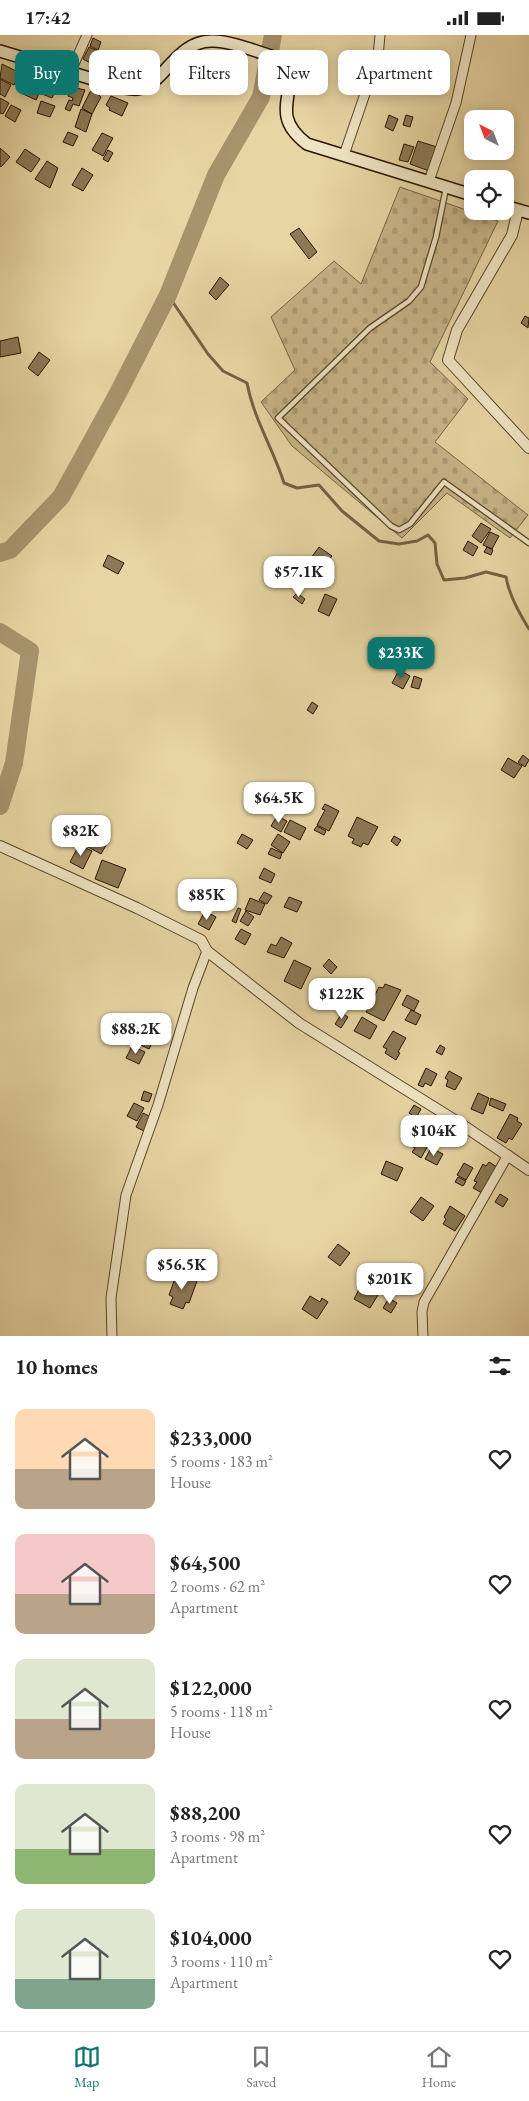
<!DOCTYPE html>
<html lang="en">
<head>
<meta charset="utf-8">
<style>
	body { margin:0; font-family:"EB Garamond",serif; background:#f6f6f6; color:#222; height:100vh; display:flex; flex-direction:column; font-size:19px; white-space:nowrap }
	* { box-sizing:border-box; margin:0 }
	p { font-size:16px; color:#767676 }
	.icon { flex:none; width:28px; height:28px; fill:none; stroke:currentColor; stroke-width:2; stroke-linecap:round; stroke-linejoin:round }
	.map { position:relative; height:1301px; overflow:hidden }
	.drawer { display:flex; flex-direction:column; background:#fff; flex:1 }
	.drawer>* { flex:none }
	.banner { position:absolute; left:15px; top:15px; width:500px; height:45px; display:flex; gap:10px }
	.needle { width:32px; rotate:318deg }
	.fabs { position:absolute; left:464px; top:75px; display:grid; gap:10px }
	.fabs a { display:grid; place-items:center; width:50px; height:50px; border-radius:10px; background:#fff; box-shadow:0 2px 12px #0003; font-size:25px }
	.price { position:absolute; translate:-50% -42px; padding:0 11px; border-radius:10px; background:#fff; color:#222; font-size:16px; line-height:32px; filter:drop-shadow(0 1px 2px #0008) }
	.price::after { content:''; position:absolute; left:50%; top:30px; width:15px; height:11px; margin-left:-8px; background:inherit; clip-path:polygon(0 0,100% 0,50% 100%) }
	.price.on { background:#0f766e; color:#fff }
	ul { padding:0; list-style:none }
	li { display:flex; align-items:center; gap:15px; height:125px; padding:0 15px }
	li span { display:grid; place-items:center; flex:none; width:140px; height:100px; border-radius:10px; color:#555 }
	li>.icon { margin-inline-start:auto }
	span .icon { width:60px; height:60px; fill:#fffc; stroke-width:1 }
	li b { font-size:21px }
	h2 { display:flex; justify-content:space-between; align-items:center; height:60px; padding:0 15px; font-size:21px }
	.chip { padding:0 18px; border-radius:10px; background:#fff; box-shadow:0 2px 12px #0003; font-size:18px; line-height:45px }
	.chip.on { background:#0f766e; color:#fff }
	.status { display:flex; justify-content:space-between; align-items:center; height:35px; padding:0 25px; background:#fff; direction:ltr }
	.status svg { height:14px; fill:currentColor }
	.dock { display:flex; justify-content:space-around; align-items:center; height:70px; border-top:1px solid #e0e0e0; background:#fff; font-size:14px; color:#767676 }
	.dock a { display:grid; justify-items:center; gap:2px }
	.dock .on { color:#0f766e }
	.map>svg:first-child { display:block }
</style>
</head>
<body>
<div class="status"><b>17:42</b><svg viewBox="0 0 49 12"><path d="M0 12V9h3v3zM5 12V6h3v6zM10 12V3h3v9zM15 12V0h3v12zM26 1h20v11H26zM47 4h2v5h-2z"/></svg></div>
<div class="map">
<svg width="529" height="1301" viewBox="0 0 529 1301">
	<defs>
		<pattern id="cemetery-stones" width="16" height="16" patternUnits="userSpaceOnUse" patternTransform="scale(1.25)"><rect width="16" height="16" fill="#c7b488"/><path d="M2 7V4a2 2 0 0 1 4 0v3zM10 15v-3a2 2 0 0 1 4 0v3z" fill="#ab9a74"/></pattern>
	</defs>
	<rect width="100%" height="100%" fill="#e7d5a3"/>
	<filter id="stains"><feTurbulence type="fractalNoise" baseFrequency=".004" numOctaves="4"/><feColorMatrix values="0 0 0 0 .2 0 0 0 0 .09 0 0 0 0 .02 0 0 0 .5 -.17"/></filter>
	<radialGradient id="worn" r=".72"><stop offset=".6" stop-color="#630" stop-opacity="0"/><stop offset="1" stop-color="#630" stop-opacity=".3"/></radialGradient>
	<path fill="url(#cemetery-stones)" stroke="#786445" d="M400,152L498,186L430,327L468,364L435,407L528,480L510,503L447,458L402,503L292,411L261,367L295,335L271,282L334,226L361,249Z"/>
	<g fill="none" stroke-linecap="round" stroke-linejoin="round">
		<path stroke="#756142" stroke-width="3" d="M168,260L208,319L223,336L247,348C254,385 273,413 284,448L297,453L319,450L342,476L379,506L399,509L417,506L428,500L435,508L437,529L444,545L465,543L486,537L506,542C509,560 519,578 529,594"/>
		<path stroke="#a7946c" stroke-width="18" d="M0,518L10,515L61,462L117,360L168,260L216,140L261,62L273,0
			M0,597L30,616L14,728L0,771"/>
	</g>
	<path fill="#8c7956" stroke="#2a1502" d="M93,3L101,7L98,15L90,11Z
		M89,12L100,17L94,30L83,24Z
		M2,29L20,38L14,50L0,43Z
		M32,35L47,42L36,65L21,58Z
		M52,38L61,43L52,63L42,59Z
		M0,44L11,50L5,62L0,59Z
		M72,52L85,55L79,71L73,69L70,76L65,74L69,65L72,66L73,63L68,61Z
		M94,56L101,62L92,79L82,73L90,57Z
		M111,61L128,68L122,81L109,75L110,73L106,70Z
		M0,63L9,68L3,79L0,78Z
		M41,66L55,71L50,82L37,78Z
		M11,70L21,75L15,87L5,81Z
		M81,74L92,79L86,97L75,92Z
		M389,80L398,84L393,96L385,92Z
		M406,80L413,82L410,92L403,90Z
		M68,97L78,101L73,111L63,107Z
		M102,98L113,103L103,121L92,115Z
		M418,106L437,112L429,136L410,129Z
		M404,109L414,112L408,127L399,125Z
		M0,113L10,122L1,132L0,131Z
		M25,114L40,124L31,137L16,127Z
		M108,115L113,118L108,127L103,124Z
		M47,126L58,133L50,153L35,144Z
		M82,133L93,140L83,156L72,150Z
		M299,193L317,217L309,224L290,199Z
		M220,242L229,250L216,265L209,258Z
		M525,281L529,283L528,293L521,288Z
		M18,302L21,318L0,322V306Z
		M39,317L50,325L38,341L28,333Z
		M481,488L491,494L481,508L472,501Z
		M490,497L499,501L492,514L483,510Z
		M468,506L478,512L473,521L463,515Z
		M319,512L332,521L321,536L324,537L319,545L309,539L312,535L305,531Z
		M487,512L493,515L491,520L484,517Z
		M108,520L124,528L118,539L103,531Z
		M297,558L305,564L302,569L293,562Z
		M325,559L337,564L329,581L318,576Z
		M399,635L410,641L403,654L392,648Z
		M414,641L422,644L419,654L411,652Z
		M312,667L318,671L313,679L307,675Z
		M523,720L529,725L525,732L518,727Z
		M508,723L522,731L514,743L501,735Z
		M325,769L339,776L329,796L317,790L325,775L322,774Z
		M277,781L287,786L281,797L271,791Z
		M357,782L378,792L368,810L363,808L361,812L352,808L354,804L348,801Z
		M290,785L306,793L300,805L284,797Z
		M317,791L326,796L324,800L314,795Z
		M88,794L109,805L101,819L81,808Z
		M242,799L253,805L247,814L237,808Z
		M278,799L290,807L283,818L271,810Z
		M394,801L401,805L397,811L391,806Z
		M79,810L92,816L83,834L70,827Z
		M271,813L282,818L280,824L268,819Z
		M102,825L126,834L118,853L95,844Z
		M264,833L275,839L271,848L259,843Z
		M264,857L272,861L267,869L259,865Z
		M289,862L302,867L297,877L284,872Z
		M250,863L265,869L260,880L245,875Z
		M238,873L241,874L236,888L232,886Z
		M205,876L216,882L209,895L198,889Z
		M246,876L254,882L248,891L240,886Z
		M241,894L251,899L245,910L235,904Z
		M281,902L292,908L284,923L267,917L271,909L276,911Z
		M329,924L337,932L331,939L323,931Z
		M294,925L311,933L301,954L284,946Z
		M385,949L401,955L384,986L366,977L379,952L383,953Z
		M407,960L419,966L414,976L402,970Z
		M411,975L421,980L416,990L405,985Z
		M342,978L348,982L341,993L335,989Z
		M362,982L377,991L370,1004L354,996Z
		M141,996L155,1002L149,1014L136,1008Z
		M393,996L406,1003L398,1017L400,1018L396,1025L385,1018L387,1014L383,1012Z
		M440,1010L445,1013L442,1020L436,1017Z
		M132,1011L145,1017L139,1029L126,1023Z
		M426,1033L437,1039L431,1051L425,1048L423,1052L418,1050Z
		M449,1036L462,1043L455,1055L446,1051L448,1045L445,1043Z
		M144,1056L152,1059L149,1067L141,1065Z
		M478,1058L489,1063L483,1079L471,1074Z
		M491,1063L506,1069L503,1076L489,1070Z
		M134,1068L144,1073L137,1086L127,1081Z
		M414,1070L421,1074L416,1083L409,1078Z
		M143,1078L153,1083L146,1097L136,1092Z
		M510,1079L518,1083L517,1086L522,1089L512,1105L509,1103L506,1108L497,1103Z
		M418,1091L435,1098L421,1123L412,1117L415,1113L408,1109Z
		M431,1113L443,1119L437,1130L425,1124Z
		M386,1126L403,1133L397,1146L381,1139Z
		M489,1127L497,1132L482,1158L473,1153L477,1147L474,1146L483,1129L486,1131Z
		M464,1128L473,1133L466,1145L457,1140Z
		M458,1142L466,1146L463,1151L455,1147Z
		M500,1159L508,1164L503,1172L495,1167Z
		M421,1162L434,1171L423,1186L410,1177Z
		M450,1171L465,1181L455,1196L443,1189L446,1184L444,1182Z
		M338,1209L350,1218L340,1231L328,1222Z
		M199,1225L209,1228L203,1246L192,1242Z
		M404,1234L412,1240L407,1247L399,1241Z
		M177,1238L197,1246L189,1268L186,1267L183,1274L170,1269L173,1262L169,1260Z
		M364,1245L381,1255L370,1273L354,1264Z
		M310,1261L320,1267L322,1263L328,1267L317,1284L302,1274Z
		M389,1263L397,1268L391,1278L383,1273Z"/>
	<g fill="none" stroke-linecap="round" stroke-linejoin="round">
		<defs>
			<path id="service" d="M446,153L436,202L421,252L409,266L370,293L278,383L391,491L399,495L410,489L444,447L529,508"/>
			<path id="minor" d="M70,38L87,0
				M344,120L378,21L380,0
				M429,146L456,68L471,0
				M112,1301L111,1263L126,1160L158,1070L193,953L207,916
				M423,1301L422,1277L424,1267L508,1120"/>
			<path id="tertiary" d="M518,175L512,200L457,295L448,325L529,413
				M0,811L137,873L201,905L207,916L299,988L461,1089L529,1135"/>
			<path id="secondary" d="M0,16L119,52C125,53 133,55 138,54C165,49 175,7 211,6C230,5 266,20 286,26L292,37C287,70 277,86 307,109L472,160
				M505,171L529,178"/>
		</defs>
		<use href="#service" stroke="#59452a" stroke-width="7"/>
		<use href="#minor" stroke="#59452a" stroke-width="11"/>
		<use href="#tertiary" stroke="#59452a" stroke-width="12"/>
		<use href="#secondary" stroke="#2a1502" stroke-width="14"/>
		<use href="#service" stroke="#efe4c3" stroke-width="4.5"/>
		<use href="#minor" stroke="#efe4c3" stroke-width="9"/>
		<use href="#tertiary" stroke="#efe4c3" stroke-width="10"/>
		<use href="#secondary" stroke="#efe4c3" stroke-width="11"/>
	</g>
	<rect width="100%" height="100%" filter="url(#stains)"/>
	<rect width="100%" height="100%" fill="url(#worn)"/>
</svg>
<div class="fabs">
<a><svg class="needle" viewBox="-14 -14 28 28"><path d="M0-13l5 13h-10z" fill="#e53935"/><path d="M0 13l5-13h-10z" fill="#767676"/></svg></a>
<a><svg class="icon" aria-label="locate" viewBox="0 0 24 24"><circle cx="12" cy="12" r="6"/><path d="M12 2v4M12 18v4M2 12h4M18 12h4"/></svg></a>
</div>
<b class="price" style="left:299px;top:563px">$57.1K</b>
<b class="price on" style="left:401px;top:644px">$233K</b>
<b class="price" style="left:279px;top:789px">$64.5K</b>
<b class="price" style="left:81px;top:822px">$82K</b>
<b class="price" style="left:207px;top:886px">$85K</b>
<b class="price" style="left:342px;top:985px">$122K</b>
<b class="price" style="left:136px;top:1020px">$88.2K</b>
<b class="price" style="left:434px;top:1122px">$104K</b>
<b class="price" style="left:182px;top:1256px">$56.5K</b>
<b class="price" style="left:390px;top:1270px">$201K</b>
<div class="banner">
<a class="chip on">Buy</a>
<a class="chip">Rent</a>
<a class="chip">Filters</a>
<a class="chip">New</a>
<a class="chip">Apartment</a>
</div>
</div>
<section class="drawer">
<h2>10 homes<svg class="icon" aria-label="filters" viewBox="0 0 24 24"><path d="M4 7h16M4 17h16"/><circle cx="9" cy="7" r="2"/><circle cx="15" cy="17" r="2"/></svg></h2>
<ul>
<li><span style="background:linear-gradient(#ffd9b3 60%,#b9a48a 0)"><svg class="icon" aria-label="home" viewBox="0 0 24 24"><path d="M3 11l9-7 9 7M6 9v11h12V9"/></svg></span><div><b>$233,000</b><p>5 rooms · 183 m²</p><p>House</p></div><svg class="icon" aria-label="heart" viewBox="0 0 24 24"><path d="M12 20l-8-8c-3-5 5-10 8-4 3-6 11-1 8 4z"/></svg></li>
<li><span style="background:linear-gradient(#f6c9c9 60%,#b9a48a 0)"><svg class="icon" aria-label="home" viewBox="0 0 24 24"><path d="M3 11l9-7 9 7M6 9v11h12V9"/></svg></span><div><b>$64,500</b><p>2 rooms · 62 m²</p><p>Apartment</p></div><svg class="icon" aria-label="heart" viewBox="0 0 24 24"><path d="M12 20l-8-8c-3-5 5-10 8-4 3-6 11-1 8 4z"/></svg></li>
<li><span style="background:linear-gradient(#dfe7d0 60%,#b9a48a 0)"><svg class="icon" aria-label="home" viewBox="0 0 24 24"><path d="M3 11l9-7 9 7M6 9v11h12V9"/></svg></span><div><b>$122,000</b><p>5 rooms · 118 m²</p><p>House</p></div><svg class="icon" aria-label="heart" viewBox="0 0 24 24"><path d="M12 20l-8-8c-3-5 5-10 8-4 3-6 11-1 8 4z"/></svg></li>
<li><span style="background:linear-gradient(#dfe7d0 65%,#8fb573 0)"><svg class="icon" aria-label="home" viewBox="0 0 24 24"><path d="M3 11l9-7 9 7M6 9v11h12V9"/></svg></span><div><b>$88,200</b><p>3 rooms · 98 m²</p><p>Apartment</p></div><svg class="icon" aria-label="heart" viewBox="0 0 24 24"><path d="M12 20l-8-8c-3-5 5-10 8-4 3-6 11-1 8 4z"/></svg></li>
<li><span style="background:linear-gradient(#dfe7d0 70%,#7fa58c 0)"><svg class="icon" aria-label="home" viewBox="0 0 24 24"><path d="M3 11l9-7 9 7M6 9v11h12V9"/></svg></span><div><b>$104,000</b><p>3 rooms · 110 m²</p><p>Apartment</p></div><svg class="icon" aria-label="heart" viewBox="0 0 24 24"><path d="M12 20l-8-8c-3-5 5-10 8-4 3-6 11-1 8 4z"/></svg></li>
</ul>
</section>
<nav class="dock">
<a class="on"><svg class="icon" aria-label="map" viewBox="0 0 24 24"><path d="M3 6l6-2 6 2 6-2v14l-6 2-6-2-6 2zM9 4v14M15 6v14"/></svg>Map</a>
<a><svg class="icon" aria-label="saved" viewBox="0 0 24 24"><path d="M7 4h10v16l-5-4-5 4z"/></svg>Saved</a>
<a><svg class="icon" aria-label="home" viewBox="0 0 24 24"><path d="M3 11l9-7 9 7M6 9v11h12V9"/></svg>Home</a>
</nav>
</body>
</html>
